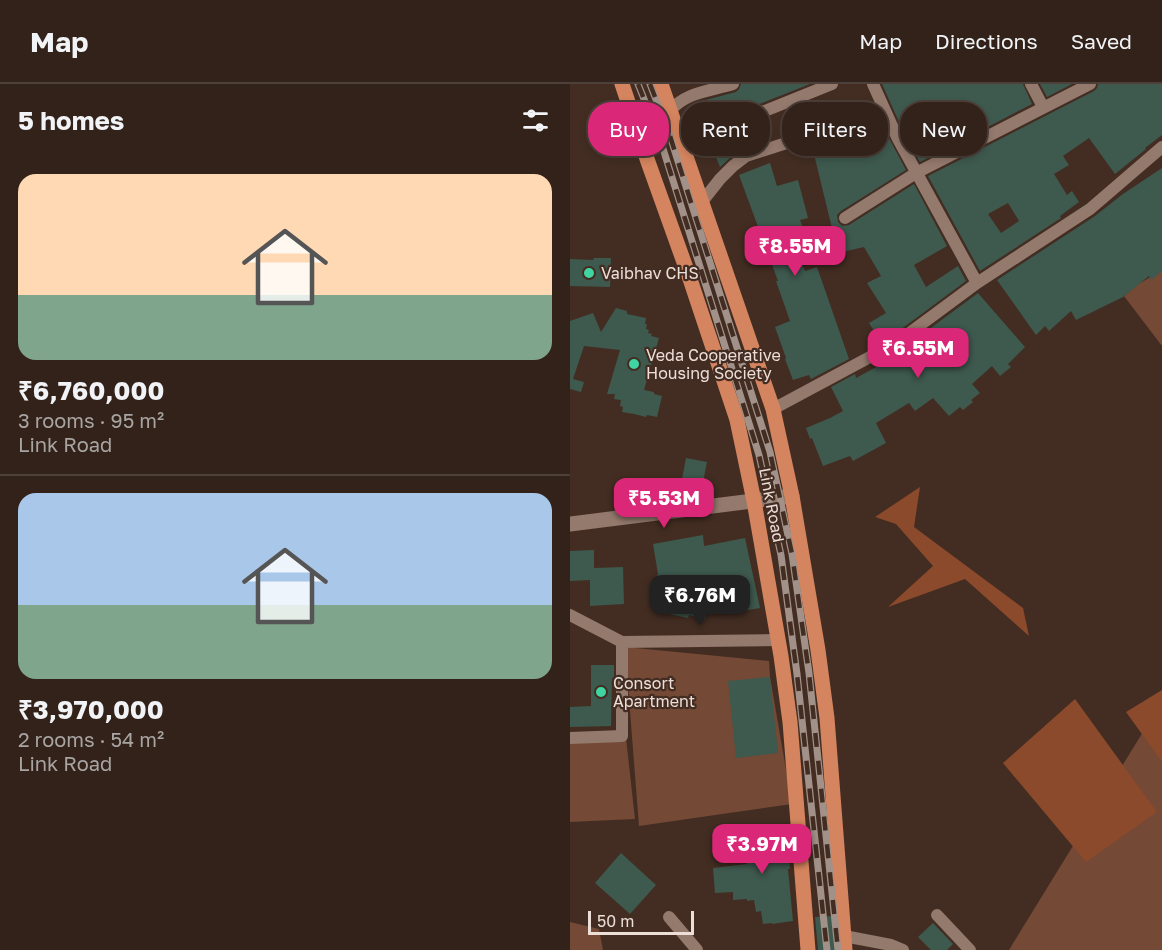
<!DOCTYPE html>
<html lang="en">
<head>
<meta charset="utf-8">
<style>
	body { margin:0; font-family:"Golos Text",sans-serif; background:#3a2a23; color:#f1f3f6; height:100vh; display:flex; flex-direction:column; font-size:22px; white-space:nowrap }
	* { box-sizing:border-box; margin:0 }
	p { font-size:20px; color:#a8a4a2 }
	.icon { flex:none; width:33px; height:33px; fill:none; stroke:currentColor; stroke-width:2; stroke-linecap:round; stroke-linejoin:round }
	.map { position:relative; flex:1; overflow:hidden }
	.drawer { display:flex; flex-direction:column; background:#32221a; width:570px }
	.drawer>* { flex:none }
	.banner { position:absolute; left:18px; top:18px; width:483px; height:54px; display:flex; gap:12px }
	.scale { position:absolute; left:18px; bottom:15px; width:106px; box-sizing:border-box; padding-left:6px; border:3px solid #eddfd8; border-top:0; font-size:16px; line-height:21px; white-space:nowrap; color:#eddfd8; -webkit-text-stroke:4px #432d22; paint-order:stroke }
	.price { position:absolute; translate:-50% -51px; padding:0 14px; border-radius:12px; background:#db2777; color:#fff; font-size:20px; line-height:39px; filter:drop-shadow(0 2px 3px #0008) }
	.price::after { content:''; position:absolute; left:50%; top:36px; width:18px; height:14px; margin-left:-9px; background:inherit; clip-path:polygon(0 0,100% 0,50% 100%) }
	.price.on { background:#222; color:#fff }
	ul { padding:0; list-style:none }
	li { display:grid; align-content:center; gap:12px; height:318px; padding:0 18px }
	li+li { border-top:2px solid #4d3f39 }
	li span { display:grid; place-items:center; height:186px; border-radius:18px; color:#555 }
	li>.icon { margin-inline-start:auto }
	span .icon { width:108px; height:108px; fill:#fffc; stroke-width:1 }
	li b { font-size:26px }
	h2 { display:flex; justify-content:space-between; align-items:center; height:72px; padding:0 18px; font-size:26px }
	.pill { padding:0 21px; border-radius:24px; background:#32221a; box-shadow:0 3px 9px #0003,0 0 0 2px #4d3f39; font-size:21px; line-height:54px }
	.pill.on { background:#db2777; color:#fff }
	header { display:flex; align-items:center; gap:36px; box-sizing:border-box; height:84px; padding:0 30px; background:#32221a; border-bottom:2px solid #4d3f39 }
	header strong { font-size:28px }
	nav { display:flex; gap:33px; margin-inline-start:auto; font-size:21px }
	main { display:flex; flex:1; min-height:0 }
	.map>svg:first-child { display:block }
</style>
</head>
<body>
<header>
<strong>Map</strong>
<nav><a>Map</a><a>Directions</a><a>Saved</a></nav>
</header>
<main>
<section class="drawer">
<h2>5 homes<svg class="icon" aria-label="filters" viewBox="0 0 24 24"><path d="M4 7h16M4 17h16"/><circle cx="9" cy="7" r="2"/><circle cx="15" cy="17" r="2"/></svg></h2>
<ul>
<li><span style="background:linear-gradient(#ffd9b3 65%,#7fa58c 0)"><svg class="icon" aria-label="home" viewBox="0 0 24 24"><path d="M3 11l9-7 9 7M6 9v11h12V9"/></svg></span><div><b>₹6,760,000</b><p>3 rooms · 95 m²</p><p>Link Road</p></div></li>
<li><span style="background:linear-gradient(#a9c7e8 60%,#7fa58c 0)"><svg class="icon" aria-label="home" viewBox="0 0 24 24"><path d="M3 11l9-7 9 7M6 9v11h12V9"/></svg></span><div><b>₹3,970,000</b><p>2 rooms · 54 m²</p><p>Link Road</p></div></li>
</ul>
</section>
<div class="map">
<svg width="592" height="866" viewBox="0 0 592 866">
	<rect width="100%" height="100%" fill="#432d22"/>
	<path fill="#744935" d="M592,186V262L554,212L567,201Z
		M55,563L199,577L200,593L222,720L69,742Z
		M592,617V866H439Z
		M0,651L56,654L65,735L0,738Z
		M0,838L29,845L33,866H0Z"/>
	<path fill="#8a4a2b" d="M350,403L344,443L453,524L459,552L395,495L318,523L363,482L326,440L305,433Z
		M592,606V678L556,628Z
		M505,615L587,728L516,778L433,679Z"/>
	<path fill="#3e594e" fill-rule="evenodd" d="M171,0H240L162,31L158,34L157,39L149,42L161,73L150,83L124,19L166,8L169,5Z
		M312,0H453L462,20L350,78L334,49Z
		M470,0H502L477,13Z
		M528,0H592V51L575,64L576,65L545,90L519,54L493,72L499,81L484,90L497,111L502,107L509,118L490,132L491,134L410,187L358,92L524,7L527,4ZM438,119L449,137L431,149L418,130Z
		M306,26L320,56L336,86L271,127L267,131L268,138L272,142L279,141L344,100L377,162L344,181L356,203L388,182L396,197L322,252L311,258L299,239L316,229L297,199L311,192L294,163L268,169L243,66L255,63L254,59L272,52L273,56L295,47L290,32Z
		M200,79L207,102L228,96L238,134L230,136L236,152L223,157L235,187L247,183L279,275L241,295L239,291L223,296L215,275L216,274L205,243L220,237L206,197H208L169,91Z
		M592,84V187L581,196L579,192L553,213L506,236L501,227L479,247L475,242L466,251L427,196L525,132L553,110Z
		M24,174H41L40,203L0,202V175L23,176Z
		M408,209L455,263L438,280L441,283L430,292L422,282L402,300L410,309L401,316L403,318L393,326L390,323L379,332L363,314L345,327L339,319L306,339L316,359L283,377L280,372L253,382L242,354L240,355L236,344L260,334L273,327L261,303L285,290L286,294L310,281L308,279L331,266Z
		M46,224L57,227V230L76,234L75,240H77L76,245L79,246L78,249L82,250L81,252L89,254L74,306L84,308V310L92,312L87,333L77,331L76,333L64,330L52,328L53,323L50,322L51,316L44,315L45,310H37L50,266L14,262L3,295L14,298L11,308L0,305V237L23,229L31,248Z
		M116,374L137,378L130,414L109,411Z
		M133,451L134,462L175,454L190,524L153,530L145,493L135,535L119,531L118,534L95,529L98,514L82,507L88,490L83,460Z
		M24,466V484L53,483L54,520L20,522V496L0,497V467Z
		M21,581H44V594H42L41,642L0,643V623L21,622Z
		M200,593L208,669L166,674L158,597Z
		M202,742V745L217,744L220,785H218L223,837L202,840V839L193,840L191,827L186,828L184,816L177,817V815L163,816V808L145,809L143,784L177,780L175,746L187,745V743Z
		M51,769L86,801L60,830L25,799Z
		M263,832L265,866H248L245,833Z
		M363,839L383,860L377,866H361L348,853Z"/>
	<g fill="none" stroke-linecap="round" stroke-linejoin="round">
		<path stroke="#94796d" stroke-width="12" d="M303,0L327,53L407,199
			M461,0L473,23
			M100,27C116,8 140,7 163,0
			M165,39L262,0
			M131,119L150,95L163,82L176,72L263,44
			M275,134L346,89L520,0
			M203,325L326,259L407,199L520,125L592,63
			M0,531L52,558L209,556
			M0,654L52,652V558
			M367,831L400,866
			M99,833L127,866
			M274,852L321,861L333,866"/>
		<path stroke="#94796d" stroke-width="15" d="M0,440L222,412"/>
		<path stroke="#d4845e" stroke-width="15" d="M52,0L77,75L120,195L167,336L184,417L211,572L220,638L238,866
			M91,0L203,325L222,412L248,566L257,634L275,866"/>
		<defs>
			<path id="rail" d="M68,0L90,55L189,371L211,471L227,590L257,866
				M80,0L100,52L200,368L222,470L239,589L268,866"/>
		</defs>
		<use href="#rail" stroke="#a29188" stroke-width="7"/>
		<use href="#rail" stroke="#432d22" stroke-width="4.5" stroke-dasharray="14" stroke-linecap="butt"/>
	</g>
	<g fill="#3fd4a2" stroke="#432d22" stroke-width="2">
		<circle cx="19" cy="189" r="6"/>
		<circle cx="64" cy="280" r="6"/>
		<circle cx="31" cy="608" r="6"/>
	</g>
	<g text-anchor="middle" stroke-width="4.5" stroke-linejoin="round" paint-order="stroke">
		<g font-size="16" fill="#eddfd8" stroke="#432d22" text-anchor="start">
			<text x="31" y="195">Vaibhav CHS</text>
			<text x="76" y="277">Veda Cooperative<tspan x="76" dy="18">Housing Society</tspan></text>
			<text x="43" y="605">Consort<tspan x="43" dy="18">Apartment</tspan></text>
		</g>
		<g font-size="16" fill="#eddfd8" stroke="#432d22">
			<text transform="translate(202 421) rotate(79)" y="6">Link Road</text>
		</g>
	</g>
</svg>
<div class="scale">50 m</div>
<b class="price" style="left:225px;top:193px">₹8.55M</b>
<b class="price" style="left:348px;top:295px">₹6.55M</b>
<b class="price" style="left:94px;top:445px">₹5.53M</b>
<b class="price on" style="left:130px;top:542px">₹6.76M</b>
<b class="price" style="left:192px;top:791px">₹3.97M</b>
<div class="banner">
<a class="pill on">Buy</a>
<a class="pill">Rent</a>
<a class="pill">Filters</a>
<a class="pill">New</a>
</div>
</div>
</main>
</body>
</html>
